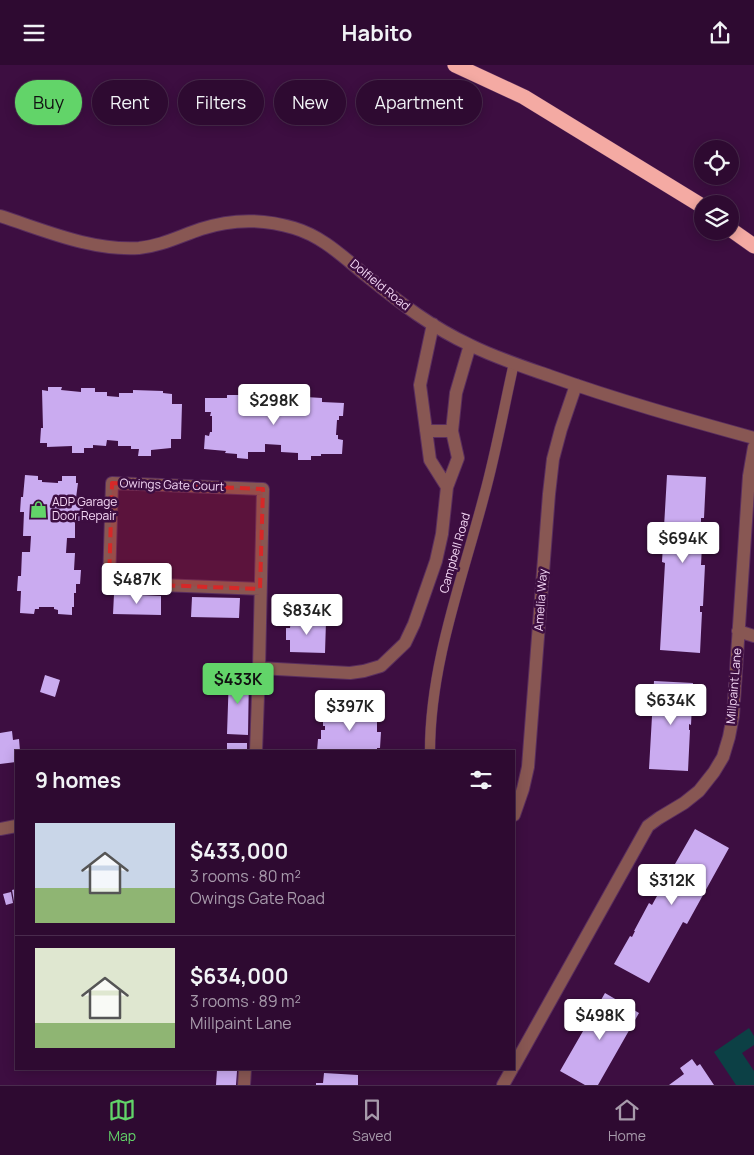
<!DOCTYPE html>
<html lang="en">
<head>
<meta charset="utf-8">
<style>
	body { margin:0; font-family:Manrope,sans-serif; background:#361339; color:#f1f3f6; height:100vh; display:flex; flex-direction:column; font-size:19px; white-space:nowrap }
	* { box-sizing:border-box; margin:0 }
	p { font-size:16px; color:#a79aab }
	.icon { flex:none; width:28px; height:28px; fill:none; stroke:currentColor; stroke-width:2; stroke-linecap:round; stroke-linejoin:round }
	.map { position:relative; flex:1; overflow:hidden }
	.sheet { position:absolute; left:15px; top:685px; width:500px; height:320px; display:flex; flex-direction:column; background:#2e0a31; border-radius:0px; box-shadow:0 2px 12px #0003,0 0 0 1px #492b4d }
	.sheet>* { flex:none }
	.guide { position:absolute; left:15px; top:15px; width:500px; height:45px; display:flex; gap:10px }
	.buttons { position:absolute; left:694px; top:75px; display:grid; gap:10px }
	.buttons a { display:grid; place-items:center; width:45px; height:45px; border-radius:50%; background:#2e0a31; box-shadow:0 2px 12px #0003,0 0 0 1px #492b4d; font-size:25px }
	.price { position:absolute; translate:-50% -42px; padding:0 11px; border-radius:5px; background:#fff; color:#222; font-size:16px; line-height:32px; filter:drop-shadow(0 1px 2px #0008) }
	.price::after { content:''; position:absolute; left:50%; top:30px; width:15px; height:11px; margin-left:-8px; background:inherit; clip-path:polygon(0 0,100% 0,50% 100%) }
	.price.active { background:#62d469; color:#111 }
	ul { padding:0; list-style:none }
	li { display:flex; align-items:center; gap:15px; height:125px; padding:0 20px }
	li+li { border-top:1px solid #492b4d }
	li span { display:grid; place-items:center; flex:none; width:140px; height:100px; border-radius:0px; color:#555 }
	li>.icon { margin-inline-start:auto }
	span .icon { width:60px; height:60px; fill:#fffc; stroke-width:1 }
	li b { font-size:21px }
	h2 { display:flex; justify-content:space-between; align-items:center; height:60px; padding:0 20px; font-size:21px }
	.pill { padding:0 18px; border-radius:22px; background:#2e0a31; box-shadow:0 2px 12px #0003,0 0 0 1px #492b4d; font-size:18px; line-height:45px }
	.pill.active { background:#62d469; color:#111 }
	header { display:flex; justify-content:space-between; align-items:center; height:65px; padding:0 20px; background:#2e0a31; font-size:22px; font-weight:700 }
	.menu { display:flex; justify-content:space-around; align-items:center; height:70px; border-top:1px solid #492b4d; background:#2e0a31; font-size:14px; color:#a79aab }
	.menu a { display:grid; justify-items:center; gap:2px }
	.menu .active { color:#62d469 }
	.map>svg:first-child { display:block }
</style>
</head>
<body>
<header><svg class="icon" aria-label="menu" viewBox="0 0 24 24"><path d="M4 6h16M4 12h16M4 18h16"/></svg>Habito<svg class="icon" aria-label="share" viewBox="0 0 24 24"><path d="M12 15V3M7 8l5-5 5 5M5 13v7h14v-7"/></svg></header>
<div class="map">
<svg width="754" height="1020" viewBox="0 0 754 1020">
	<rect width="100%" height="100%" fill="#3d0e41"/>
	<path fill="#0c4045" d="M749,963L754,971V980L742,988L754,1006V1020H736L714,987Z"/>
	<path fill="#caabf0" d="M48,322H62L61,325L81,327V323H95V327H107V331L119,332V328H133V325L163,326V328L172,329V339H182L181,374H171V383L151,385V391H138L139,384H131V381H118V376L107,375L106,381L93,380V383H84V388H72V381L47,382V378H40L41,363H43L42,325L48,326Z
		M227,330H244V333L267,334V342L283,343V334L306,335V332L322,333V337L344,338L343,351H339V355H337L336,370H338V374L343,375L342,389H321V391H311V395H298V388L281,387V380L265,379V387H248V394L237,393V389L225,388L226,386L204,384L205,370L209,371L210,367H212V351H210L211,347H205V333H227Z
		M25,410L38,411V415H42V417L58,418V416H62V411H76V418H78L76,433H79V443H83L82,456H75V473H67L66,488H75L74,505H81L80,519H76V528H74V542H72V550L58,549V545L54,544V542H39V544H35L34,549L20,548L21,526H17L18,511H21L22,487H30L31,471H23L24,447H20L21,432H23Z
		M667,410L706,412L704,453H701V459L703,460L701,500H705L703,541H700V547H702L700,588L660,585L665,498L662,497Z
		M114,529L161,531V550L113,549Z
		M192,532L240,533L239,553L191,552Z
		M291,554L326,556L325,588L290,587V575H286V563H290Z
		M45,610L60,615L55,632L40,627Z
		M229,610H249L248,670L227,669Z
		M654,616L693,618L691,660L689,659V665H690L688,706L649,704Z
		M326,644L340,645V649H344L343,651L359,652L360,649L363,650V645L377,646V667H381L380,683H377V686H317L318,674H321V665H325V661H323V649L326,650Z
		M12,666L13,675L19,674L20,686H16V697L0,699V668Z
		M227,678H247V686H227Z
		M695,764L729,783L687,859L683,857L649,918L614,899L630,871L632,872L635,866H634L649,838L652,840L672,804L674,805L677,800L675,799Z
		M16,824V842H15L12,825Z
		M11,827L13,838L6,840L3,829Z
		M605,928L639,948L598,1020H585L560,1006Z
		M692,994L697,1001L700,999L714,1020H669L684,1009L680,1003Z
		M217,1005L237,1006L236,1020H216Z
		M324,1008L358,1010V1020H316V1018H323Z"/>
	<g fill="none" stroke-linecap="round" stroke-linejoin="round">
		<defs>
			<path id="lane" d="M430,686C430,599 462,515 484,431C496,388 504,342 514,298"/>
			<path id="street" d="M0,151C44,165 91,186 139,183C161,181 180,171 201,164C231,154 264,154 294,163C324,172 344,193 368,212C400,238 433,263 470,280C496,293 524,302 550,311C617,335 685,354 754,373
				M433,259L420,320L430,395L447,422
				M426,366H452
				M738,566L754,571
				M259,603L263,424L112,418L109,518L260,524
				M256,686L259,603L350,608L364,606L381,601L405,578L414,559L436,496L442,469L447,422L458,393L452,366L456,328L470,280
				M514,750L523,724L528,702L549,429L553,394L561,364L576,320
				M0,764L16,761
				M514,1001L648,761L659,753L684,738L699,726L714,707L723,692L729,672L733,651L749,411L754,382
				M244,1020L245,1004
				M503,1020L512,1004"/>
			<path id="highway" d="M455,0L524,32L702,141
				M730,164L754,181"/>
		</defs>
		<use href="#lane" stroke="#5a2e5e" stroke-width="11"/>
		<use href="#street" stroke="#5a2e5e" stroke-width="14"/>
		<use href="#highway" stroke="#5a2e5e" stroke-width="16"/>
		<use href="#lane" stroke="#885753" stroke-width="10"/>
		<use href="#street" stroke="#885753" stroke-width="12"/>
		<use href="#highway" stroke="#f4aaa3" stroke-width="15"/>
	</g>
	<path fill="#d62828" fill-opacity="0.2" stroke="#d62828" stroke-width="4" stroke-dasharray="10 6" stroke-linejoin="round" d="M112,418L263,424L260,524L109,518Z"/>
	<defs>
		<symbol id="shop-bare" viewBox="-9 -9 18 18"><path d="M-5-2.5h2.3a2.7 3.5 0 0 1 5.4 0H5L5.5 6h-11ZM-1.5-2.5h3a1.5 2.3 0 0 0-3 0Z" fill="#62d469" stroke="#3d0e41" stroke-width="2.5" paint-order="stroke"/></symbol>
	</defs>
	<g fill-rule="evenodd">
		<use href="#shop-bare" x="26" y="432" width="25" height="25"/>
	</g>
	<g text-anchor="middle" stroke-width="5" stroke-linejoin="round" paint-order="stroke">
		<g font-size="12" fill="#f5d8f6" stroke="#3d0e41">
			<text transform="translate(380 220) rotate(39)" y="4">Dolfield Road</text>
			<text transform="translate(172 420) rotate(2)" y="4">Owings Gate Court</text>
			<text transform="translate(455 488) rotate(-74)" y="4">Campbell Road</text>
			<text transform="translate(541 535) rotate(-86)" y="4">Amelia Way</text>
			<text transform="translate(734 621) rotate(-85)" y="4">Millpaint Lane</text>
		</g>
		<g font-size="12" fill="#f5d8f6" stroke="#3d0e41" text-anchor="start">
			<text x="52" y="441">ADP Garage<tspan x="52" dy="14">Door Repair</tspan></text>
		</g>
	</g>
</svg>
<div class="buttons">
<a><svg class="icon" aria-label="locate" viewBox="0 0 24 24"><circle cx="12" cy="12" r="6"/><path d="M12 2v4M12 18v4M2 12h4M18 12h4"/></svg></a>
<a><svg class="icon" aria-label="layers" viewBox="0 0 24 24"><path d="M12 4l9 5-9 5-9-5zM3 14l9 5 9-5"/></svg></a>
</div>
<b class="price" style="left:274px;top:361px">$298K</b>
<b class="price" style="left:683px;top:499px">$694K</b>
<b class="price" style="left:137px;top:540px">$487K</b>
<b class="price" style="left:307px;top:571px">$834K</b>
<b class="price active" style="left:238px;top:640px">$433K</b>
<b class="price" style="left:671px;top:661px">$634K</b>
<b class="price" style="left:350px;top:667px">$397K</b>
<b class="price" style="left:672px;top:841px">$312K</b>
<b class="price" style="left:600px;top:976px">$498K</b>
<div class="guide">
<a class="pill active">Buy</a>
<a class="pill">Rent</a>
<a class="pill">Filters</a>
<a class="pill">New</a>
<a class="pill">Apartment</a>
</div>
<section class="sheet">
<h2>9 homes<svg class="icon" aria-label="filters" viewBox="0 0 24 24"><path d="M4 7h16M4 17h16"/><circle cx="9" cy="7" r="2"/><circle cx="15" cy="17" r="2"/></svg></h2>
<ul>
<li><span style="background:linear-gradient(#c9d6e8 65%,#8fb573 0)"><svg class="icon" aria-label="home" viewBox="0 0 24 24"><path d="M3 11l9-7 9 7M6 9v11h12V9"/></svg></span><div><b>$433,000</b><p>3 rooms · 80 m²</p><p>Owings Gate Road</p></div></li>
<li><span style="background:linear-gradient(#dfe7d0 75%,#8fb573 0)"><svg class="icon" aria-label="home" viewBox="0 0 24 24"><path d="M3 11l9-7 9 7M6 9v11h12V9"/></svg></span><div><b>$634,000</b><p>3 rooms · 89 m²</p><p>Millpaint Lane</p></div></li>
</ul>
</section>
</div>
<nav class="menu">
<a class="active"><svg class="icon" aria-label="map" viewBox="0 0 24 24"><path d="M3 6l6-2 6 2 6-2v14l-6 2-6-2-6 2zM9 4v14M15 6v14"/></svg>Map</a>
<a><svg class="icon" aria-label="saved" viewBox="0 0 24 24"><path d="M7 4h10v16l-5-4-5 4z"/></svg>Saved</a>
<a><svg class="icon" aria-label="home" viewBox="0 0 24 24"><path d="M3 11l9-7 9 7M6 9v11h12V9"/></svg>Home</a>
</nav>
</body>
</html>
